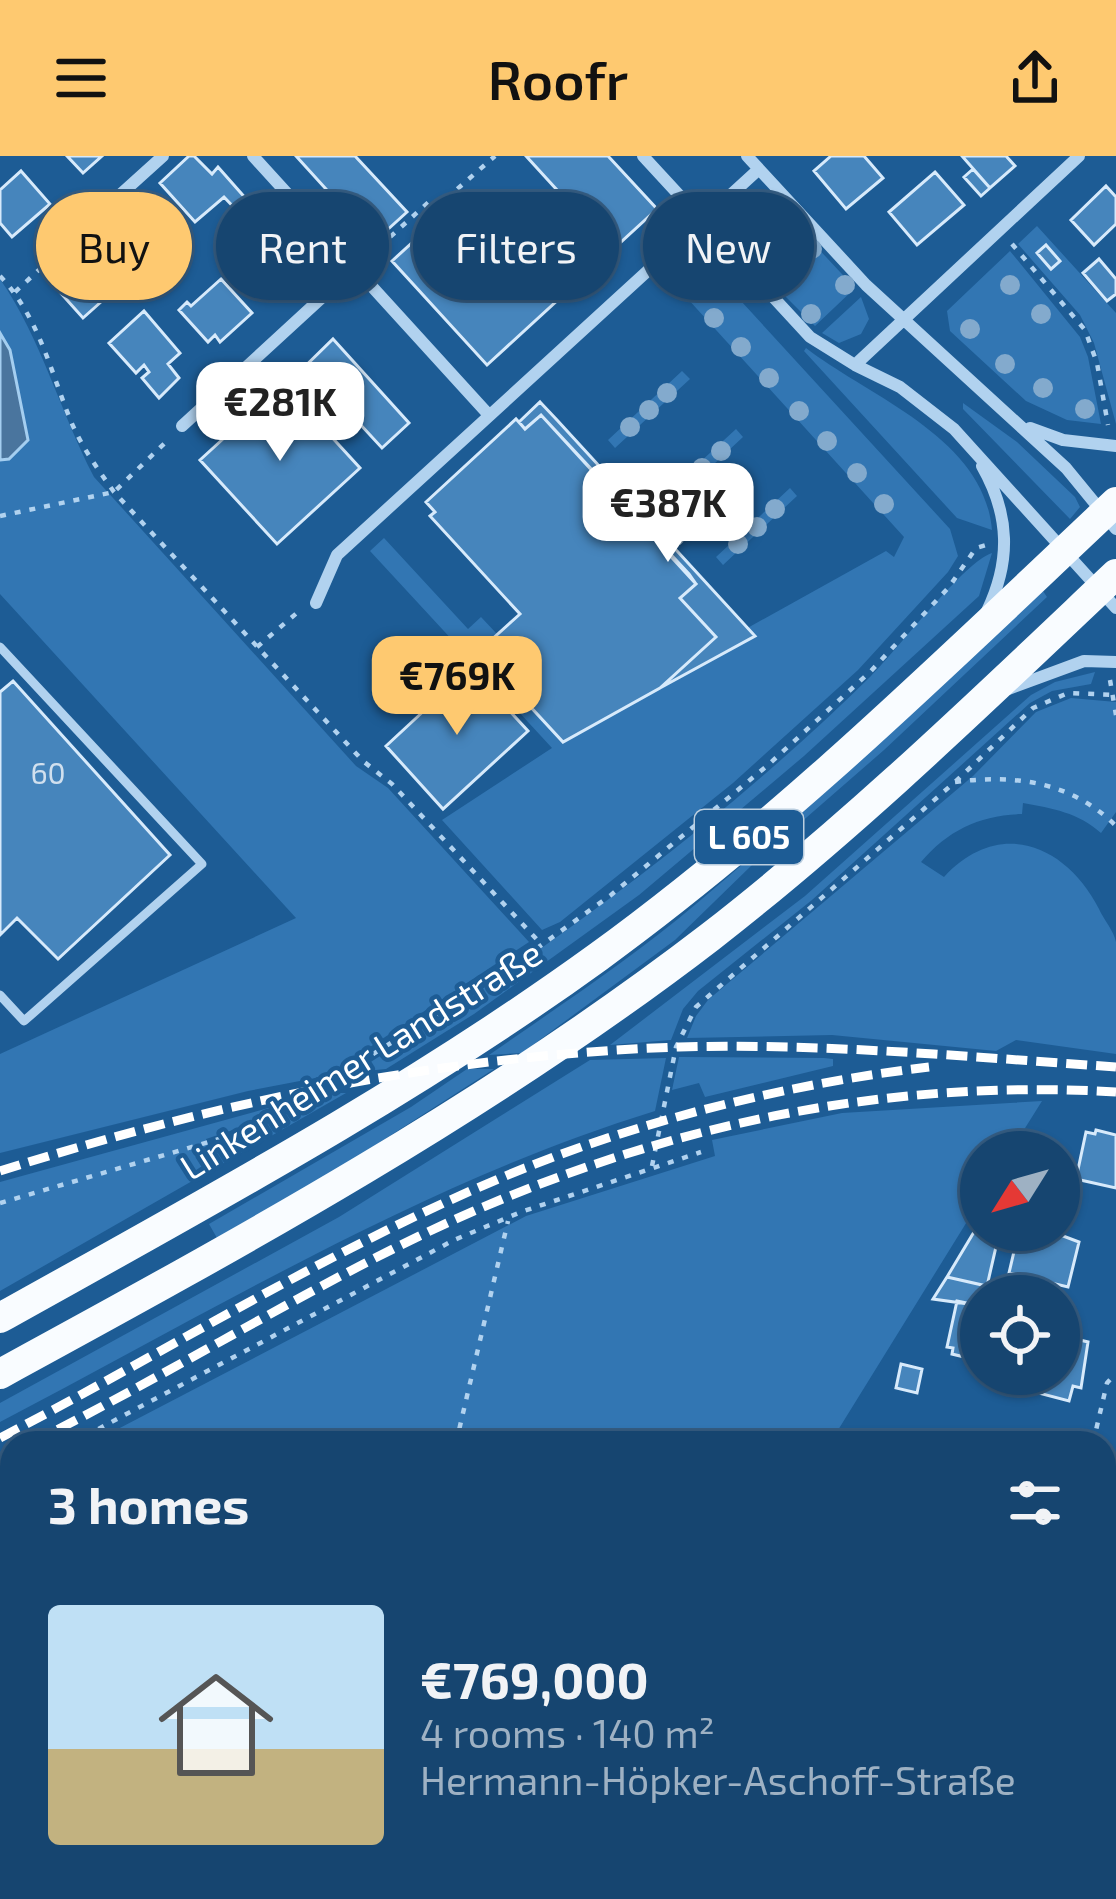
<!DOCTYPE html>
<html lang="en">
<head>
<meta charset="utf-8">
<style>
	body { margin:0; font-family:"Exo 2",sans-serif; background:#234f78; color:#f1f3f6; height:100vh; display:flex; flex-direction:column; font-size:45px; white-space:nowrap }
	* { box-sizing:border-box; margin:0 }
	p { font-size:39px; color:#9eb1c3 }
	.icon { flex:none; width:66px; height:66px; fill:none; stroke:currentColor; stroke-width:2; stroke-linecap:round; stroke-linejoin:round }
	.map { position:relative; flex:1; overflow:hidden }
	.details { position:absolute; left:0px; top:1275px; width:1116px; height:468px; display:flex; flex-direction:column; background:#164570; border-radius:36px 36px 0 0; box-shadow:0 3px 9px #0004,0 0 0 3px #355d83 }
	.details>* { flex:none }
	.guide { position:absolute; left:36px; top:36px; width:1044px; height:108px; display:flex; gap:24px }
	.needle { width:78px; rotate:233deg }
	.tools { position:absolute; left:960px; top:975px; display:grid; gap:24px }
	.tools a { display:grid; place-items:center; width:120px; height:120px; border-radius:50%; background:#164570; box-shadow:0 3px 9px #0004,0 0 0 3px #355d83; font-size:60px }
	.price { position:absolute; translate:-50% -102px; padding:0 27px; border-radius:24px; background:#fff; color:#222; font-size:39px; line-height:78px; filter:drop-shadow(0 3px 6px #0008) }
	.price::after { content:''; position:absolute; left:50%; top:72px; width:36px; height:27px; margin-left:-18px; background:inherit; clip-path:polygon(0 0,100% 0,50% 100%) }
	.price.current { background:#fec970; color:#111 }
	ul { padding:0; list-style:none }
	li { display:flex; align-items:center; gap:36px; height:300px; padding:0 48px }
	li span { display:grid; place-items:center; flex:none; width:336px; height:240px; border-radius:12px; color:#555 }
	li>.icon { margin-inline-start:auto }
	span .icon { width:144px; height:144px; fill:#fffc; stroke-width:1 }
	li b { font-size:51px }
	h2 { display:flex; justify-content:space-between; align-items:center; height:144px; padding:0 48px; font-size:51px }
	.pill { padding:0 42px; border-radius:54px; background:#164570; box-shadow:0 3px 9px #0004,0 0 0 3px #355d83; font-size:42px; line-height:108px }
	.pill.current { background:#fec970; color:#111 }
	header { display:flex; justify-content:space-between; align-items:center; height:156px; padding:0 48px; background:#fec970; color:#111; font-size:54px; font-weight:600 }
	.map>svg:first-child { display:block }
</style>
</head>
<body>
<header><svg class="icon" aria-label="menu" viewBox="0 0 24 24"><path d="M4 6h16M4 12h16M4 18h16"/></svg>Roofr<svg class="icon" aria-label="share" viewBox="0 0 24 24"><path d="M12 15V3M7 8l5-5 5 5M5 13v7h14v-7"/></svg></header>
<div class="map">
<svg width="1116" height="1743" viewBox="0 0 1116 1743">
	<rect width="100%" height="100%" fill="#1d5c95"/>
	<path fill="#3276b3" d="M784,66L798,71L855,132L815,170L756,111C747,86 757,69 784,66Z
		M1037,70L1116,157V268L1094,187L1080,159L1018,88Z
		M1010,95L1080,181L1088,201L1101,268L1067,264L1026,245L950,175L947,155Z
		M692,110L711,114L719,121L950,373L958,400L948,416L858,514L733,627L560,766L542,774L442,664L552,592L370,395L384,382L468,473L481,461L497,478L480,496L564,586L754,480L748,472L751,470L886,395L894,401L904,381L667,120Z
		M0,123C42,184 60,256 94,321L356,610L388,632L529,786L326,920L248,935L0,997V898L296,762L0,438Z
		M861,141L869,163L861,178L839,187L822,177Z
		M806,192C869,241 984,281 992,374L957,362L804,195Z
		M682,215L690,223L615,292L608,284Z
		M963,247L1017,286L1075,341L1080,351L1070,363L963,253Z
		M736,273L743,281L669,350L661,342Z
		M790,332L797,340L723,409L716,401Z
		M992,397L979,440L804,600L639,739L474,858L386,913L355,916C538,801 717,672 871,520C898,493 965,405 992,397Z
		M1043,435L1047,441L884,594L752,709L675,784L522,897L489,899C559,850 631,803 696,748C815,648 929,541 1043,435Z
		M1095,516L1091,528L1052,535L1030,547L812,744L698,835L683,853L671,884L610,889L805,740L1031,539L1055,526Z
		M1071,542L1116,546V656L1101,677C1079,657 1052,652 1023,647L1022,658C980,659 948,674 921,706L944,721C1000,661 1066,689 1099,753C1104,764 1114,775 1116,786C1116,818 1116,864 1116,898L1016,884L996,895L832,879L687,882L696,860L708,844L973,620L1036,556Z
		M679,901L824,902L833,903V910L705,941L699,927L672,934Z
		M666,902L655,955C422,1027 215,1154 0,1266V1247L339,1061L590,904Z
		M467,913H494L349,1006L217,1082L209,1068L411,951Z
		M329,937H346L0,1135V1026L283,948L233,974L206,983L208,992L239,982Z
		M1042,945L1010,996H981V1043L830,1287H91L526,1060L715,1000L712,984L842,957Z
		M64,1731H704L701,1743H66Z"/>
	<path fill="#4a759e" stroke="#a4cef0" stroke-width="3" d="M0,177L10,194L28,284L9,303L0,304Z"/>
	<path fill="#4685bc" stroke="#d7eafb" stroke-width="3" d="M67,0H102L83,17Z
		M189,0H194L212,18L218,11L255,53L245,63L224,41L195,66L160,27Z
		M296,0H355L407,56L374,86Z
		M608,0L657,53L487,209L392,105L438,63L499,129L578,57L526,0Z
		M831,0H864L883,22L846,53L814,15Z
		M962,0H1006L1015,10L990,32Z
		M973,13L990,32L981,40L964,21Z
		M21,15L50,48L12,81L0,67V34Z
		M935,16L964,49L917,89L889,56Z
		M1106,30L1116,41V68L1094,89L1071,64Z
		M147,42L177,77L146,104L116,70Z
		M258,78L292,116L266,141L233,101Z
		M1046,89L1060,105L1051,113L1037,97Z
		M104,93L130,120L83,162L59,135Z
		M1099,103L1116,123V138L1107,145L1083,117Z
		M221,123L252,157L220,186L215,179L208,186L179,154L187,146L191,150Z
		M144,155L180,197L168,208L179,222L159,242L142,222L149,216L144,209L136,217L109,187Z
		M333,183L409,267L382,292L347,254L322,272L285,230Z
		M283,228L360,312L277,388L200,304Z
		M540,246L557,264L755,480L660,532L716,481L680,442L696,428L541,259L525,273L519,266Z
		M541,259L689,418L696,428L680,442L716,481L660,532L563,586L479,495L520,458L430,360L435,356L426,346L516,263L525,273Z
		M470,512L528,575L443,653L386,590Z
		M13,525L170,699L58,803L17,762L0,779V536Z
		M1096,974L1116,979V1032L1076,1023L1086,976L1095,978Z
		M1019,1074H1043L1049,1079L1050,1075L1079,1086L1068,1131L1009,1117Z
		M974,1076L998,1082L987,1130L947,1121Z
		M947,1121L982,1129L976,1149L933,1143Z
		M957,1145L981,1150V1205L952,1198L953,1192L947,1191Z
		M1059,1179L1088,1186L1081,1232L1073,1230L1069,1245L1027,1234L1031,1218H1059Z
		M901,1208L922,1213L917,1237L896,1232Z
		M1110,1368L1116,1370V1409L1104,1406V1372L1109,1373Z
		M1104,1406L1116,1409V1436L1104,1433Z
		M1104,1433L1116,1436V1463L1111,1462L1110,1466L1104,1465Z
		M802,1731H826L869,1741L799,1743Z
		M953,1731H1013L1010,1743H950Z"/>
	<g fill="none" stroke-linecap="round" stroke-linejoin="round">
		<path stroke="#b1d2ef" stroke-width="4.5" stroke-dasharray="6 9" stroke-linecap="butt" d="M1012,88L1085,174L1097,207L1108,269
			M368,101L432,43L439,49L495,0
			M0,120C38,160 50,213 70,263C81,290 97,312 114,336L363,605L392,628L542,789
			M15,136L55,99
			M0,360L114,336L170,282
			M668,398L682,384
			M257,491L298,456
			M1110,524L1116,559
			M955,626C1016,618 1072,626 1116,670
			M652,1010L676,891L696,851L955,626L1033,552L1068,537L1116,539
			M0,1047L250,974L493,824L611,739L768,609L871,515L949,431L976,392L986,389
			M72,1287L454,1084L521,1056L701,996
			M456,1287L508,1065
			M1093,1287L1107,1227L1116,1217
			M0,1325L12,1319
			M368,1743L370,1731"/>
		<path stroke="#b1d2ef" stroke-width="9" d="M0,491L202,708L24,865L0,839"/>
		<path stroke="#b1d2ef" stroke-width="12" d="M253,0L488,258
			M643,0L810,181L855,209L900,231L954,273L1116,452
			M747,0L866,129L1066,312L1116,373
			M70,84L163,0
			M855,209L1079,0
			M182,270L354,112
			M1030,272L1063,284L1116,290
			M982,310C1010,359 1011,405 987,455
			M316,447L337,399L759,13
			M1008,533L1084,505L1116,506
			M905,1743L907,1731"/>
		<path stroke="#f9fcff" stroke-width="30" d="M0,1162C204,1048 409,938 598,801C784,666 949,503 1116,346
			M0,1218C244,1085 489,951 710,781C853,670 985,542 1116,418"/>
		<path stroke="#fff" stroke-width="9" stroke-dasharray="21 9" stroke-linecap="butt" d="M0,1015C220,945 448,899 679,891C824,887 971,901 1116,911
			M0,1282C173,1192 343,1085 525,1012C650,962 794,927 929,911
			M31,1287C156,1225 276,1151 401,1089C625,978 866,921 1116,936"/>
	</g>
	<g fill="#83aacd">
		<circle cx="812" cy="93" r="10"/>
		<circle cx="779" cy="125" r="10"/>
		<circle cx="845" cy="129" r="10"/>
		<circle cx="1010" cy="129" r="10"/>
		<circle cx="688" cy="133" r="10"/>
		<circle cx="811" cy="158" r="10"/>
		<circle cx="1041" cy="158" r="10"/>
		<circle cx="714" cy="162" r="10"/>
		<circle cx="970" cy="173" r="10"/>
		<circle cx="741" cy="191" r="10"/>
		<circle cx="1005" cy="208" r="10"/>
		<circle cx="769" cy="222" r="10"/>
		<circle cx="1043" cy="232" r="10"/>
		<circle cx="667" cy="237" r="10"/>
		<circle cx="1085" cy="253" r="10"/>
		<circle cx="649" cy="254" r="10"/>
		<circle cx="799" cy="255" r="10"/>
		<circle cx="630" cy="271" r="10"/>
		<circle cx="827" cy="285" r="10"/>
		<circle cx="721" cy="295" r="10"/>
		<circle cx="702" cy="312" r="10"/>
		<circle cx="857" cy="317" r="10"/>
		<circle cx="684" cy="329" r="10"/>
		<circle cx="884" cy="348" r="10"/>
		<circle cx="775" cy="353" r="10"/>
		<circle cx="757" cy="371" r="10"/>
		<circle cx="738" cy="388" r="10"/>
	</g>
	<g text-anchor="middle" stroke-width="9" stroke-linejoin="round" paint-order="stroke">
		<g font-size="30" fill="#d1e0ee">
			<text x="48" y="628">60</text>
		</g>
		<rect fill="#1d5c95" stroke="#bbcedf" stroke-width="3" x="695" y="654" width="108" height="54" rx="9"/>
		<g font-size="33" font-weight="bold" fill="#fff">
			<text x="749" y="693">L 605</text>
		</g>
		<g font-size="36" fill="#fff" stroke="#1d5c95">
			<text transform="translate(361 904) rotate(-32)" y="13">Linkenheimer Landstraße</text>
		</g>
	</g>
</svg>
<div class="tools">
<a><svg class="needle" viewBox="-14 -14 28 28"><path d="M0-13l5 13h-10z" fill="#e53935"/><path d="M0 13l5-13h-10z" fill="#9eb1c3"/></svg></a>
<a><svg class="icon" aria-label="locate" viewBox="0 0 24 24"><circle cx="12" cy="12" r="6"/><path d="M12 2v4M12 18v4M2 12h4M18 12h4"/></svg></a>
</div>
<b class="price" style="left:280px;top:308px">€281K</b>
<b class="price" style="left:668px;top:409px">€387K</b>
<b class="price current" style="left:457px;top:582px">€769K</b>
<div class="guide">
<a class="pill current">Buy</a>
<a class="pill">Rent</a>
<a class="pill">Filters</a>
<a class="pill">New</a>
</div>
<section class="details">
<h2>3 homes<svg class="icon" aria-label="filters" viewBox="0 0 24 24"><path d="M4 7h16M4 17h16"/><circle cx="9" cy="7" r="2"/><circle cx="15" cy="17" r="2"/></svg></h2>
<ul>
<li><span style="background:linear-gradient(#bfe0f5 60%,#c2b280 0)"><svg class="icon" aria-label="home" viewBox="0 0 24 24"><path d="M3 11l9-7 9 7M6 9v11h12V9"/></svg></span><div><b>€769,000</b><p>4 rooms · 140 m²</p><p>Hermann-Höpker-Aschoff-Straße</p></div></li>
</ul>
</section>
</div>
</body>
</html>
